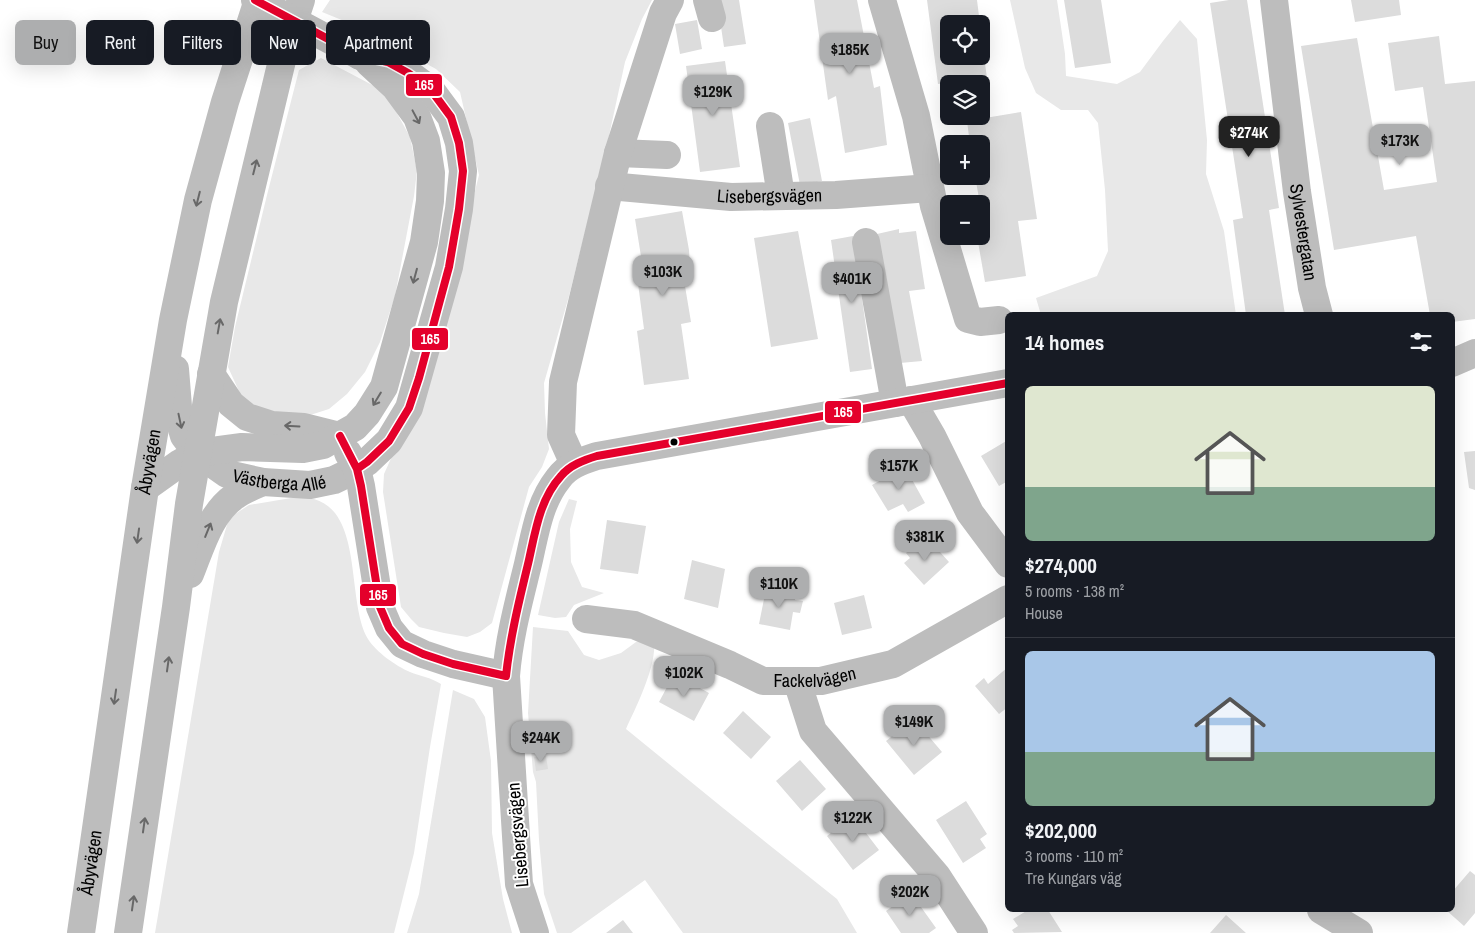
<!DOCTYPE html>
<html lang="en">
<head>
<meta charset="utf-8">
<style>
	body { margin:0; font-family:"Archivo Narrow",sans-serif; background:#242831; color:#f1f3f6; height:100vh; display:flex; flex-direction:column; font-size:19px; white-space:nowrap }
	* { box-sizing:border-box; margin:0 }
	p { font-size:16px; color:#9ea1a6 }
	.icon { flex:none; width:28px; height:28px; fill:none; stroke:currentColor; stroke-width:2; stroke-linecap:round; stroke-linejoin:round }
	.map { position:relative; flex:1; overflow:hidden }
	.sheet { position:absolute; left:1005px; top:312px; width:450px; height:600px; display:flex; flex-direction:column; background:#171b24; border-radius:8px; box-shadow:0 5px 20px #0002 }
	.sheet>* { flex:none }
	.top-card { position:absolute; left:15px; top:20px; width:475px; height:45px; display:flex; gap:10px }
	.buttons { position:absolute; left:940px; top:15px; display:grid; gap:10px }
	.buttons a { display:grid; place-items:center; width:50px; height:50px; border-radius:8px; background:#171b24; box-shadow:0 5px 20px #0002; font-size:25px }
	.price { position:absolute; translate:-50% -42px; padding:0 11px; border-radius:10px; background:#adaeaf; color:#111; font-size:16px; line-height:32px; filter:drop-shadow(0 1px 2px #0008) }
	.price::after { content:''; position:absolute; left:50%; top:30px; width:15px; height:11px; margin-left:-8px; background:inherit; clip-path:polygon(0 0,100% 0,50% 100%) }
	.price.active { background:#222; color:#fff }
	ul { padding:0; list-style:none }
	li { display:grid; align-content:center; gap:10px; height:265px; padding:0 20px }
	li+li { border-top:1px solid #363941 }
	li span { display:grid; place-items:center; height:155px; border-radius:8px; color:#555 }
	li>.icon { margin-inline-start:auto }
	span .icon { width:90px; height:90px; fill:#fffc; stroke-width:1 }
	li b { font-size:21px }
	h2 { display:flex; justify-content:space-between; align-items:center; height:60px; padding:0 20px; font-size:21px }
	.pill { padding:0 18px; border-radius:8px; background:#171b24; box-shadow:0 5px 20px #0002; font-size:18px; line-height:45px }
	.pill.active { background:#adaeaf; color:#111 }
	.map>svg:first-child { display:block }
</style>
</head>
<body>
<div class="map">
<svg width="1475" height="933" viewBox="0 0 1475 933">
	<rect width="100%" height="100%" fill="#fff"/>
	<path fill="#e8e8e8" d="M330,0H652L642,19L625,62L607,145L569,296L544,383L545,413L549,449L542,467L529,487L492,623L480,632L467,637L444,633L419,627L411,619L401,607L383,492L384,474L393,454L471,207L479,175L460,92L436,69L359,27L322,12Z
		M1010,0H1057L1065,54L1066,76L1117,84L1140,72L1163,41L1180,20L1197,39L1207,140L1206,174L1224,231L1236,315H1041L1036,298L1097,276L1108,251L1105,190L1098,123L1088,110H1061L1036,93L1025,68Z
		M321,58L376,87L392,104L410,137L417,171L414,196L395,296L380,342L365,372L347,394L329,409L304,417L260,411L243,400L228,367L235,327L267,195L299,70Z
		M291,498C298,498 307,497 314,499C364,513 346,602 368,639C376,652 396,666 410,672C420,676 432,678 441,684L430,747L414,853L394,933H155L219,552L229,518L249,505Z
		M569,499L577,501L570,529L571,562L582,587L604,593L574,605L566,617L555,618L538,615L559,522Z
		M533,627L568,631L584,655L599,660L621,653L636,642L653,637C660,660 636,707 626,729L723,808L837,899L857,933H683L645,880L571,933H557L544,894L539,840L536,782L533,772L528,713Z
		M453,690L474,699L485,717L491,761L492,833L503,899L512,933H407L419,894Z"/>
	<path fill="#dcdcdc" d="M717,0H739L746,44L724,47Z
		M814,0H857L874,88L880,86L887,145L845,153L836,96L828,100Z
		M927,0H977L980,24H949V56H981L982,42L987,78L938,84Z
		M1064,0H1101L1111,63L1075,68Z
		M1229,0H1247L1279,208L1269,210L1285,315H1246L1233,220L1243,218L1210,3Z
		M1351,0H1399L1401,15L1355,22Z
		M697,20L702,49L680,54L675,24Z
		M1439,36L1445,84L1475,81V319L1452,322V315H1430L1416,236L1334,250L1301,46L1357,38L1384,190L1437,182L1423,87L1395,91L1388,43Z
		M725,61L740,167L700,172L686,66Z
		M1021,112L1037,219L1018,221L1026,276L985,282L977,236H981V233L985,232L981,204H980L975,176H981V144H970L967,121Z
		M810,118L822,181L800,185L788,123Z
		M682,211L689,250L690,267L682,268L691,322L681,324L689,379L644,385L637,331L644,329L637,276L644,275L635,219Z
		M899,229V233L916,231L925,289L909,291L922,361L900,363L877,234Z
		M798,231L818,339L771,347L754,238Z
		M853,236L872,369L850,372L831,240Z
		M1008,440V481L999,486L981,456Z
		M1475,451V490L1469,488L1464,452Z
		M905,467L925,503L908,512L903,504L888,511L872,485Z
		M607,520L646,526L638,574L600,569Z
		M917,542L924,549L931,542L949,562L924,585L904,563L910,558L906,553Z
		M692,560L725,569L718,608L684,599Z
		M766,589L796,595L795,600L803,601L800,613L793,612L790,630L759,624Z
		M864,595L872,628L842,635L834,603Z
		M1008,667V707L999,714L975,686L984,678L988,684Z
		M674,674L709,693L694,721L659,702Z
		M743,711L771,737L751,759L723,733Z
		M914,719L942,752L914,775L886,741Z
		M546,756L548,769L536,771L534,757Z
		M800,760L826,789L802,811L776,781Z
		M966,801L987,834L980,839L986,848L963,863L936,820Z
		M853,816L879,850L853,870L827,836Z
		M1470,871L1475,875V913L1464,926L1446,910H1452V892Z
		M911,893L936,928L929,933H901L886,911Z
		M1028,910H1048L1062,932L1014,933L1012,930L1018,926L1013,919Z
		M1226,915L1246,933H1210Z
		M623,920L633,933H606Z"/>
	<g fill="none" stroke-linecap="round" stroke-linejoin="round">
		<g stroke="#bdbdbd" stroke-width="28">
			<path d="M707,0L712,18"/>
			<path d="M882,0L916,116L934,206L968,319L980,322L999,320"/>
			<path id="s1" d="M1274,0L1297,192L1312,288L1319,315"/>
			<path d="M770,126L781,196"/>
			<path d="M618,153L667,155"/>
			<path id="s2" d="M609,186L731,197L836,195L930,188"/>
			<path d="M866,242L895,403"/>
			<path d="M1452,363L1475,353"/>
			<path id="s3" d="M175,369L179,419L184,436L197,453L227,474L263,482L310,485L334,480L357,469L367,462L389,441L409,408L449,267L459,209L463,171L459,143L451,117L431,90L408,73L388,62L360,56"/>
			<path d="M211,374L231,404L247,417L272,425L304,427L340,436"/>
			<path d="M911,400L932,436L970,513L1008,564"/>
			<path d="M348,453L357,469L361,486L380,607L389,628L402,644L423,654L453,664L506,676"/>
			<path d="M574,464L561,435L563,382L618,153L663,13L670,0"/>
			<path d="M145,488L180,463L197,453L242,447L303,449L323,445L355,427L367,414L384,387L424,242L430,201L431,173L426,141L417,117L395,87L369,63"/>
			<path d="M190,574C201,547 210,513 235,496C243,490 254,486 263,482"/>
			<path id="s4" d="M586,619L634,625L730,665L763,681H821L893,664L1008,599"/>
			<path d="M797,681L813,731L937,876L974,933"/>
			<path d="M1321,910L1359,933"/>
			<path id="s5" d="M81,933L145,488L173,320L198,200L225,102L258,0"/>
			<path d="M128,933L176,607L189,504L224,302L285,48L301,0"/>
			<path d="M535,933L519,884L506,676C509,637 519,601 528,564C535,534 539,503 558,479C568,465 582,461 597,456L1008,383"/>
		</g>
		<path stroke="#bdbdbd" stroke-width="28" d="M255,0L360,56"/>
		<defs>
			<path id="bus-1" d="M255,0L360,56L388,62L408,73L431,90L451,117L459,143L463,171L459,209L449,267L419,378L409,408L389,441L367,462L357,469
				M340,436L357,469L361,486L380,607L389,628L402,644L423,654L453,664L506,676
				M506,676C510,638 519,601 528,564C535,534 539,500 561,476C570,465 584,460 597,456L1008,383"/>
		</defs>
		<use href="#bus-1" stroke="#fff" stroke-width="11"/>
		<use href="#bus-1" stroke="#e4002b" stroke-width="8"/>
	</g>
	<defs><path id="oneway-shaft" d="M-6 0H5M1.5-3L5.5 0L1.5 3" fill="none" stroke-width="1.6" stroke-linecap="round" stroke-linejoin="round" transform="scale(1.25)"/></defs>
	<g stroke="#686868">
		<use href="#oneway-shaft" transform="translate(416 117) rotate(62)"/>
		<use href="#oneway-shaft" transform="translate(255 167) rotate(-76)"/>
		<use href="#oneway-shaft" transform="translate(198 199) rotate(104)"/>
		<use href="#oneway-shaft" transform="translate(415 276) rotate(105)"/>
		<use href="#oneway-shaft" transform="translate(219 326) rotate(-80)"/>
		<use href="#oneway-shaft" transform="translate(377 399) rotate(121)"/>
		<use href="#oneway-shaft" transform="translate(180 421) rotate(78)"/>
		<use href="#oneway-shaft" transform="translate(292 426) rotate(-177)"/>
		<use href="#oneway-shaft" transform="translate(208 530) rotate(-68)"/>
		<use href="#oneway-shaft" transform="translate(138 536) rotate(98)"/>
		<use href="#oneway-shaft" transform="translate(168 664) rotate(-82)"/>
		<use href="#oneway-shaft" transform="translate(115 697) rotate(98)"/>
		<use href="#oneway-shaft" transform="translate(144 825) rotate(-82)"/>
		<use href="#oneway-shaft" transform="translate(133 903) rotate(-82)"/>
	</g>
	<circle fill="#000" stroke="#fff" stroke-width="2" cx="674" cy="442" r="4.5"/>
	<g text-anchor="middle" stroke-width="4" stroke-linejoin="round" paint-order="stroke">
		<g font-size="18" fill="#000" stroke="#fff">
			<text dy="6" stroke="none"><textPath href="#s2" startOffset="161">Lisebergsvägen</textPath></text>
			<text dy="6" stroke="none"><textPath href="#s1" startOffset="234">Sylvestergatan</textPath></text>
			<text dy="6" stroke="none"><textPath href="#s5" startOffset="476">Åbyvägen</textPath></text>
			<text dy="6" stroke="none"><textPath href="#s3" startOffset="179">Västberga Allé</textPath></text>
			<text dy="6" stroke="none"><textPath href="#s4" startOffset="241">Fackelvägen</textPath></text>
			<text transform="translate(518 835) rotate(-95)" y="6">Lisebergsvägen</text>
			<text dy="6" stroke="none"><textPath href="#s5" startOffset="71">Åbyvägen</textPath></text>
		</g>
	</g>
	<g stroke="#fff" stroke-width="2">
		<rect x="405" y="73" width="38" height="24" rx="5" fill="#e4002b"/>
		<rect x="411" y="327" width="38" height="24" rx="5" fill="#e4002b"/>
		<rect x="824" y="400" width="38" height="24" rx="5" fill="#e4002b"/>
		<rect x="359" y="583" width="38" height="24" rx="5" fill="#e4002b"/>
	</g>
	<g font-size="14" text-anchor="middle" font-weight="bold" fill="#fff">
		<text x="424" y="90">165</text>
		<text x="430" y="344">165</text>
		<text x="843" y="417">165</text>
		<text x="378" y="600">165</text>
	</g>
</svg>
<div class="buttons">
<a><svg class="icon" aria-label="locate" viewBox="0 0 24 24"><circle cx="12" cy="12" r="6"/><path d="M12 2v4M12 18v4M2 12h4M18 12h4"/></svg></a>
<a><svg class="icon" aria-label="layers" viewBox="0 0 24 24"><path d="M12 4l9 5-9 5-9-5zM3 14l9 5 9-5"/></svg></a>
<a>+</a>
<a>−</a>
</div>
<b class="price" style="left:850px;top:75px">$185K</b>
<b class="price" style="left:713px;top:117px">$129K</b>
<b class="price active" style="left:1249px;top:158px">$274K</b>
<b class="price" style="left:1400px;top:166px">$173K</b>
<b class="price" style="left:663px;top:297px">$103K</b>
<b class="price" style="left:852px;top:304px">$401K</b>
<b class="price" style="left:899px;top:491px">$157K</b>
<b class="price" style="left:925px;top:562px">$381K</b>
<b class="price" style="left:779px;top:609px">$110K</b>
<b class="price" style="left:684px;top:698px">$102K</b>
<b class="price" style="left:914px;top:747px">$149K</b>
<b class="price" style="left:541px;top:763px">$244K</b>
<b class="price" style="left:853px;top:843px">$122K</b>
<b class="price" style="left:910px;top:917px">$202K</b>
<div class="top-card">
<a class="pill active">Buy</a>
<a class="pill">Rent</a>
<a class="pill">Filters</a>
<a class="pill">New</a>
<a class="pill">Apartment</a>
</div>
<section class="sheet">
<h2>14 homes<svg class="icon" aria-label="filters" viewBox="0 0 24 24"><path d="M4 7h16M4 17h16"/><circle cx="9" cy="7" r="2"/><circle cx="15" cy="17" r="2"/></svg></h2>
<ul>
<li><span style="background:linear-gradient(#dfe7d0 65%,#7fa58c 0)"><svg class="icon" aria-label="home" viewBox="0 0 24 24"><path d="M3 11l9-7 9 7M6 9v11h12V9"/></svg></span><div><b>$274,000</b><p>5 rooms · 138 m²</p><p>House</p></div></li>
<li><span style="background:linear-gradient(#a9c7e8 65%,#7fa58c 0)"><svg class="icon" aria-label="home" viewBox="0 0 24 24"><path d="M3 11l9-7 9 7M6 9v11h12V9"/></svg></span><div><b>$202,000</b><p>3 rooms · 110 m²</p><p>Tre Kungars väg</p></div></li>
</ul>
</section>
</div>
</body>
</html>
